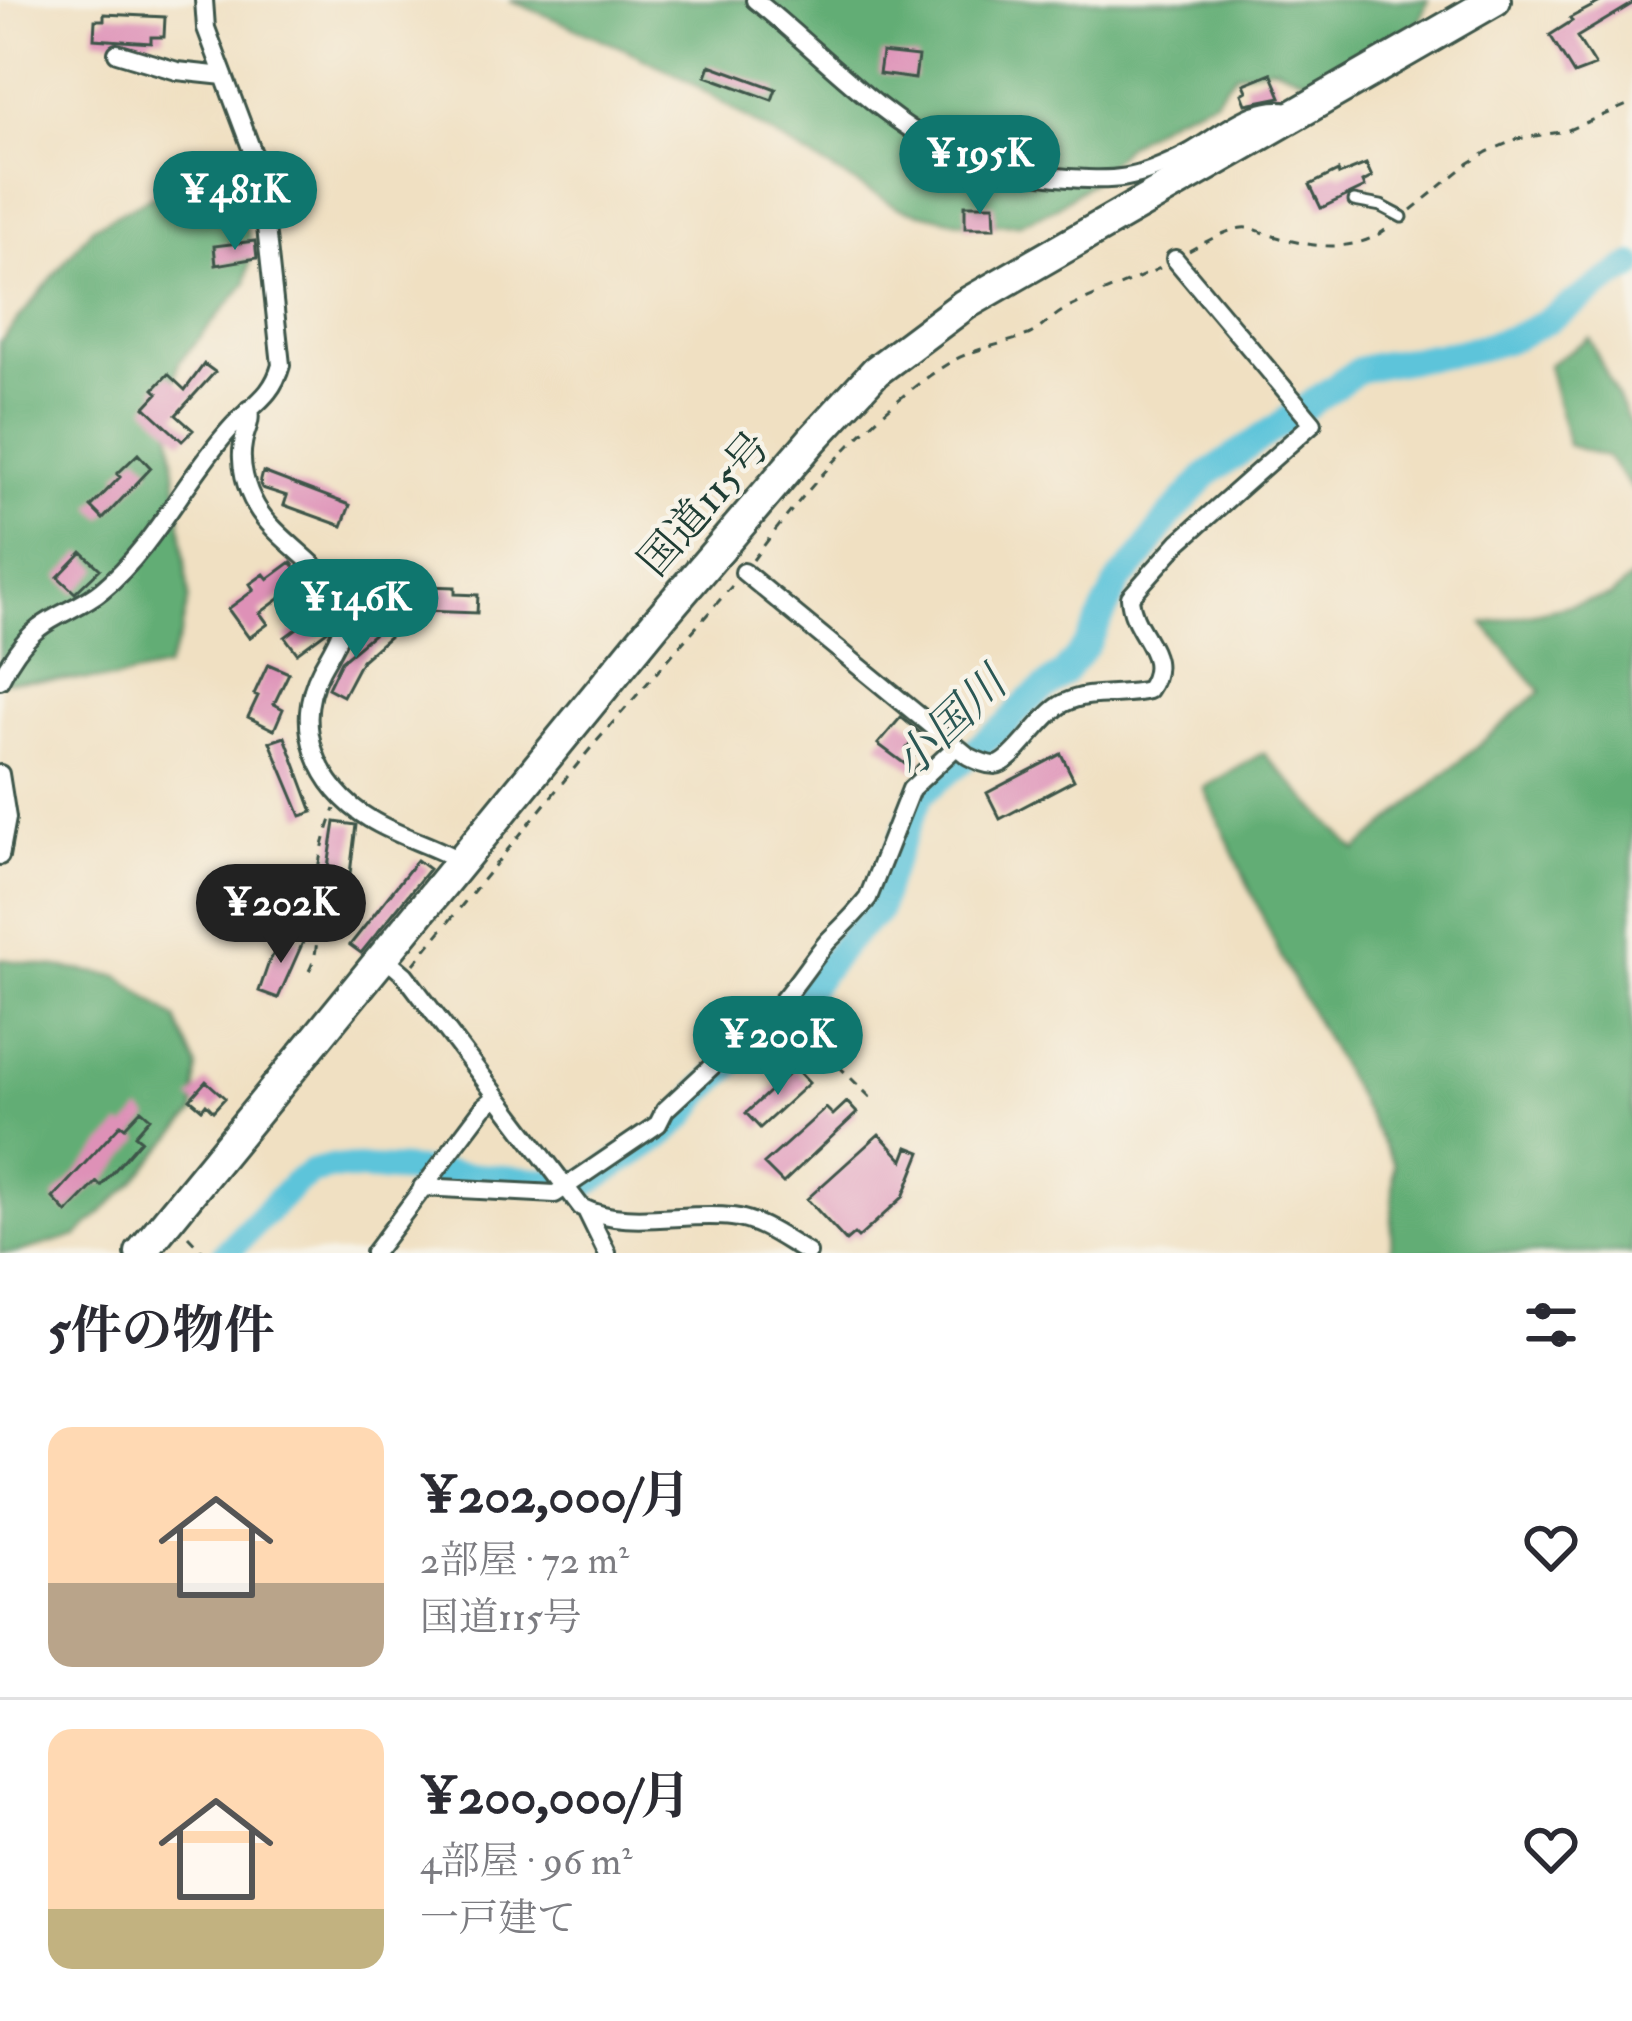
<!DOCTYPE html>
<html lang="ja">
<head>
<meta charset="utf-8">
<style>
	body { margin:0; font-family:"IM FELL Double Pica","Noto Serif JP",serif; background:#f2f2f3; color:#2b2b33; height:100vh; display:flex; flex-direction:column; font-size:45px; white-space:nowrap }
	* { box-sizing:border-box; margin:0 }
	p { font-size:39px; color:#7c7c81 }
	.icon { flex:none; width:66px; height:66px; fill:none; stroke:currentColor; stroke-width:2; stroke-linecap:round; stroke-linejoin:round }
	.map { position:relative; height:1253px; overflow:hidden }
	.panel { display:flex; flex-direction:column; background:#fff; flex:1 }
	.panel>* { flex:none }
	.price { position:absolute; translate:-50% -102px; padding:0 27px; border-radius:42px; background:#0f766e; color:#fff; font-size:39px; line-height:78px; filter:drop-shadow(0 3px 6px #0008) }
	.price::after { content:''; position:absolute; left:50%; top:72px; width:36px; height:27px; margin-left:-18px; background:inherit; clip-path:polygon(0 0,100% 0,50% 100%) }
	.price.active { background:#222; color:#fff }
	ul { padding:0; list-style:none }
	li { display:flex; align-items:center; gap:36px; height:300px; padding:0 48px }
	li+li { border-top:3px solid #e1e1e2 }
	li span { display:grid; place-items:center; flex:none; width:336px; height:240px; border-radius:24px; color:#555 }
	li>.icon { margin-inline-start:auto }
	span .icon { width:144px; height:144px; fill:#fffc; stroke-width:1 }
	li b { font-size:51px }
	h2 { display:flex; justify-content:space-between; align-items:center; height:144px; padding:0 48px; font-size:51px }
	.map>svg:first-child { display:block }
</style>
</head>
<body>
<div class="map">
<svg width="1632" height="1253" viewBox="0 0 1632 1253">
	<rect width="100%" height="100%" fill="#f7f3e8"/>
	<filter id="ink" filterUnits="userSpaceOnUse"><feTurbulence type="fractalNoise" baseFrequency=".00833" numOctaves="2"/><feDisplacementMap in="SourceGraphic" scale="24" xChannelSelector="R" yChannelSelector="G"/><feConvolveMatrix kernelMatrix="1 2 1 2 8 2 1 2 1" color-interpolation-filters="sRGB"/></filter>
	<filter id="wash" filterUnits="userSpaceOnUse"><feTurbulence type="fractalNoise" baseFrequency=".004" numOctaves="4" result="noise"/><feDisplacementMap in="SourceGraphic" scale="48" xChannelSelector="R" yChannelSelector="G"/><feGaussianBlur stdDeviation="2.7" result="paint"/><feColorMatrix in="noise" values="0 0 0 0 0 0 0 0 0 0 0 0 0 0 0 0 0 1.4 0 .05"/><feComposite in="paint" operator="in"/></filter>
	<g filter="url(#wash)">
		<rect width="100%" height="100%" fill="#f0e0c2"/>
		<path fill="#62ad75" stroke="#407554" stroke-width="3" d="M510,0H1428L1415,33L1320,85L1274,66L1236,73L1215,99L1173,116L1127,145L1091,182L1057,207L1020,224L972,225L899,208L791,146L680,76L623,48Z
			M212,181L238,201L252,246L246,283L179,362L168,408L189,597L180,636L166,668L115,679L0,681V342L93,227L153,196Z
			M1589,338L1632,428V489L1607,457L1568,445L1548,365Z
			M1632,577V1253H1391L1394,1164L1283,961L1204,788L1263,753L1356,851L1541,691L1484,624L1611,596Z
			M0,959L119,976L176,1019L197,1067L194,1113L131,1185L77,1236L14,1253H0Z"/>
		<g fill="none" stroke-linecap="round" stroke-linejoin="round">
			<path stroke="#5dc4da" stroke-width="27" d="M226,1253L295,1183L312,1172L332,1167L401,1170L584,1185L660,1137L683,1117L703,1090L796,1004L850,937L878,911L887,877L921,794L1007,724L1028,701L1064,673L1087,645L1119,581L1141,557L1168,518L1207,475L1359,370C1408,356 1461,357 1509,339C1553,323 1591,288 1632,266"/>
		</g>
		<g id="blocks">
			<path fill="#de91b7" d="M1604,0H1632V4L1577,37L1595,66L1574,74L1550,35L1572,21L1570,18Z
				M104,14L165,17L164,37H151V43L94,39L95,20H104Z
				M882,53L918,57L915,79L879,74Z
				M710,65L776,89L772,100L706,76Z
				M1271,73L1281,97L1246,104L1242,94L1247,91L1244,84Z
				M1366,164L1372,177L1363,182L1365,187L1321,208L1310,185L1338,171L1339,175Z
				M965,205H994L995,228H965Z
				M255,241L257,258L216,265L214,246Z
				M204,364L215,372L176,415L193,430L182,441L145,407L158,393L154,389L168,374L185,390Z
				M138,454L151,468L103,519L91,507L120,477L117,474Z
				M263,472L350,505L342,526L284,505L287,496L262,488L260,484Z
				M82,552L100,569L75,593L58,577Z
				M291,562L305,580L260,613L268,624L249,638L228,609L254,590L250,584L264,574L268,579Z
				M425,586L455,587V594L478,595L477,613L424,611Z
				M308,620L313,626L320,620L328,630L297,653L285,637Z
				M384,625L392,634L362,660L343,696L328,688L341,661Z
				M268,664L289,673L274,704L283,709L274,730L248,717L258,696L254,694Z
				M901,717L920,733L907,748L923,760L913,770L878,744Z
				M285,737L313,812L301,816L270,742Z
				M1061,754L1074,780L1000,819L987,793Z
				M335,822L356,825L348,890L325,887Z
				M417,860L429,869L361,953L350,945Z
				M285,933L303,942L278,998L259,991L269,962Z
				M795,1068L809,1083L760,1128L746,1113Z
				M206,1081L225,1098L213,1111L206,1104L202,1109L190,1099Z
				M847,1102L857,1113L783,1183L764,1164L826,1108L833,1115Z
				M141,1110L150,1118L135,1135L141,1140L101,1186L97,1182L67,1213L53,1198L121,1124L125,1127Z
				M879,1134L903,1160L908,1147L921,1152L903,1197L858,1238L854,1234L846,1241L807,1199Z"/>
		</g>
	</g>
	<g filter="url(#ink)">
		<use href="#blocks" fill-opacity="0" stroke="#3e5549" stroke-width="3"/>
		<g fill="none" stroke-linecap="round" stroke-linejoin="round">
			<defs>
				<path id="service" d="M1354,201L1381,206L1402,217"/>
				<path id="minor" d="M755,0C819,51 876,115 950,152C983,168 1021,173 1057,177C1116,182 1136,181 1189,153C1222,135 1258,99 1297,113
					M117,53L177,71L224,76
					M249,409C252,423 245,430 243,444C239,464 246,489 256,506C276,541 330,569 342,602C350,626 332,649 321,670C292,725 317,788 370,819C399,837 433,845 462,862
					M744,572L968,756C976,760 985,765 995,765C1013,765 1041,714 1064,703C1090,690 1121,697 1148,690C1174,653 1132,636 1130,597L1179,542L1313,423L1175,259
					M0,680C8,663 23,640 39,628C58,613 83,606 102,590C153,548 186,478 230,429C251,405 272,398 281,365L260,172L206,28L204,0
					M0,774L7,818L0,856
					M384,957L405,975L581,1207C626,1230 683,1211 732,1217C760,1220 784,1239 808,1253
					M422,1187L555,1194L658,1124L665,1110L780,1003C798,983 811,961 828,941C842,927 856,914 868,898L911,789L956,747
					M586,1210L607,1253
					M374,1253L484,1107L496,1097"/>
				<path id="trunk" d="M141,1253L655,624L813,439L876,371L964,305L1495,0"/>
			</defs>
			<use href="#service" stroke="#3e5549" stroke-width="15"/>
			<use href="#minor" stroke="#3e5549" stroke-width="22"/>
			<use href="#trunk" stroke="#3e5549" stroke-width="36"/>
			<path stroke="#3e5549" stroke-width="3" stroke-dasharray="9 9" stroke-linecap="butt" d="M1411,210L1469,163L1487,152L1517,139L1566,131L1632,103
				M1189,251C1204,243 1225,230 1242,228C1252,227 1261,232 1270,235C1309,247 1355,255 1389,227
				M753,560C803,492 877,407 949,363C974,348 1002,345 1028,335C1042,329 1052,316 1066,309C1097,294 1129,283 1160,268
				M414,964L590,749L732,586
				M309,971C323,944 313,923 315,895C316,868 325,834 335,809
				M787,1015L873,1100
				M188,1236L204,1253"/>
			<use href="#service" stroke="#fff" stroke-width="9"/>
			<use href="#minor" stroke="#fff" stroke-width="16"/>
			<use href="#trunk" stroke="#fff" stroke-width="30"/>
		</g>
	</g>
	<g text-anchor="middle" stroke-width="9" stroke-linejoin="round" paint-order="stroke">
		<g font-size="42" fill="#1f3d34" stroke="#f7f3e8">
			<text transform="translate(703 503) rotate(-49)" y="15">国道115号</text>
		</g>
		<g font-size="45" font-style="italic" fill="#2b5855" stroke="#f7f3e8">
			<text transform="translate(949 722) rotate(-44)" y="16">小国川</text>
		</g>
	</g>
</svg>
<b class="price" style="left:980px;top:217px">¥195K</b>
<b class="price" style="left:235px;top:253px">¥481K</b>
<b class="price" style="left:356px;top:661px">¥146K</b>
<b class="price active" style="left:281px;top:966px">¥202K</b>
<b class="price" style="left:778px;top:1098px">¥200K</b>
</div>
<section class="panel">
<h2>5件の物件<svg class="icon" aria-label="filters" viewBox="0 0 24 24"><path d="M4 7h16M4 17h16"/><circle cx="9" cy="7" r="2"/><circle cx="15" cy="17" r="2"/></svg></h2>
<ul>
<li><span style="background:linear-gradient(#ffd9b3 65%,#b9a48a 0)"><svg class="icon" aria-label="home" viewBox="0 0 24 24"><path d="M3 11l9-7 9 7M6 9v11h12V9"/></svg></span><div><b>¥202,000/月</b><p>2部屋 · 72 m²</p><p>国道115号</p></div><svg class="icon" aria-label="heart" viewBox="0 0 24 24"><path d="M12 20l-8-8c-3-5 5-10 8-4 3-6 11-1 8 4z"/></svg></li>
<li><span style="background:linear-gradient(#ffd9b3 75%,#c2b280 0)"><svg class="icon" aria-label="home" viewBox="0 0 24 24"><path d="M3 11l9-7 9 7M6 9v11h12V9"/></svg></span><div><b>¥200,000/月</b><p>4部屋 · 96 m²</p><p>一戸建て</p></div><svg class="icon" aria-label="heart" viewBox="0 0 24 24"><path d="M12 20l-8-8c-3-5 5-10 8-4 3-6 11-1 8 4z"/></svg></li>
</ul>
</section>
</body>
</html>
